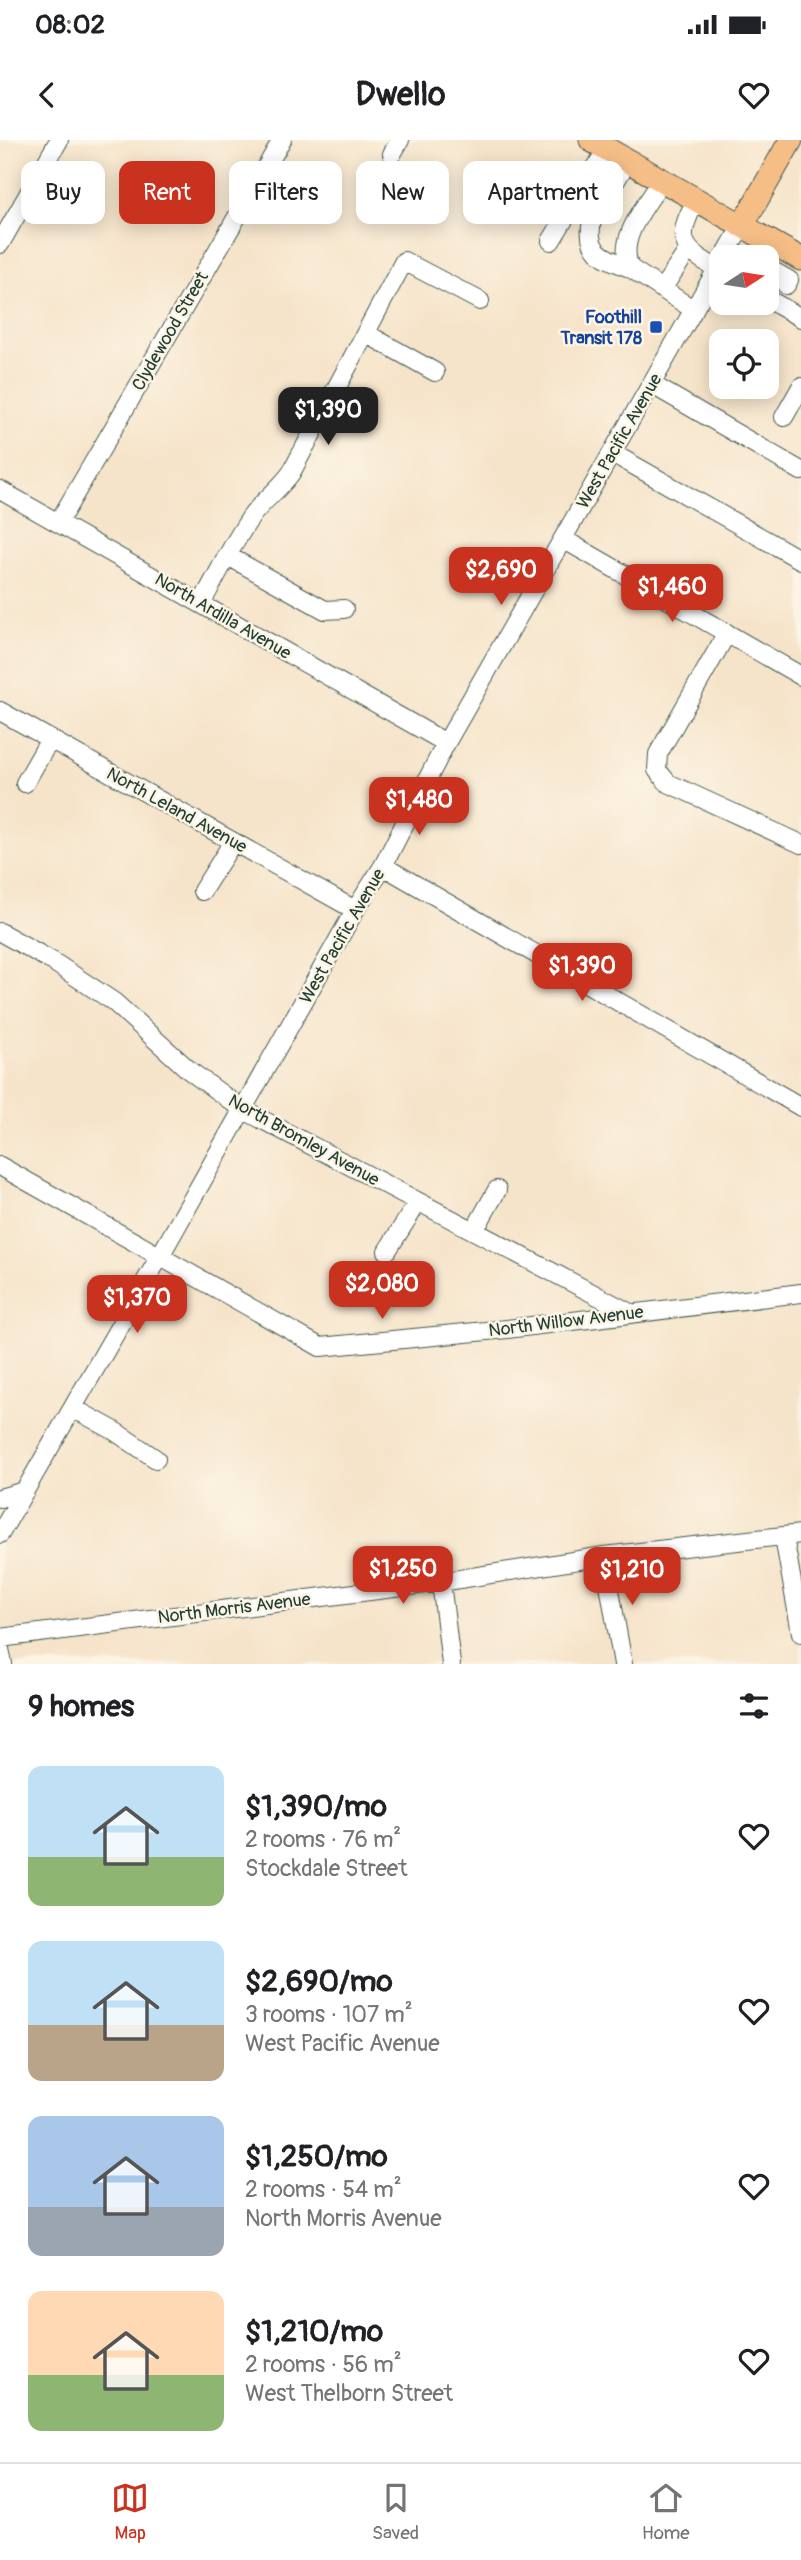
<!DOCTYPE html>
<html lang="en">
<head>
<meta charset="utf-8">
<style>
	body { margin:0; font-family:Pangolin,sans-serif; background:#f2f2f2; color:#202124; height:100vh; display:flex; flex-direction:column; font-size:26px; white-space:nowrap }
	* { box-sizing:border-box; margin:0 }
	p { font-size:23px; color:#757577 }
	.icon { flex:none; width:38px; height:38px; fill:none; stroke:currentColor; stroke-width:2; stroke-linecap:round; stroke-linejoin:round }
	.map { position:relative; height:1524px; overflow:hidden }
	.details { display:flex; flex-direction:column; background:#fff; flex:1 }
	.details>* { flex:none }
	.banner { position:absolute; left:21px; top:21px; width:760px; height:63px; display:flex; gap:14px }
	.needle { width:46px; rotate:78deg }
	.tools { position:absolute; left:709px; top:105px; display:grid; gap:14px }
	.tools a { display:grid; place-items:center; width:70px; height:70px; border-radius:14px; background:#fff; box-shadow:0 4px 18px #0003; font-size:35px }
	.price { position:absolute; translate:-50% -60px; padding:0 16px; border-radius:14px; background:#c8321e; color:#fff; font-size:23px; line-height:46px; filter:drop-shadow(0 2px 4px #0008) }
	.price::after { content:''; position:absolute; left:50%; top:42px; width:21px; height:16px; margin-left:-10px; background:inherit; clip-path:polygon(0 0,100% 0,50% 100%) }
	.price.active { background:#222; color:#fff }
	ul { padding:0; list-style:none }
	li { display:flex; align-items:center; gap:21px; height:175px; padding:0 28px }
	li span { display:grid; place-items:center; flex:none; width:196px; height:140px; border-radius:14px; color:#555 }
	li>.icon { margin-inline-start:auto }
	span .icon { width:84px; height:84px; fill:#fffc; stroke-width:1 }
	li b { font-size:30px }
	h2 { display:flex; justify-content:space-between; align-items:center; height:84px; padding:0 28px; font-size:30px }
	.tag { padding:0 24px; border-radius:14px; background:#fff; box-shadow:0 4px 18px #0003; font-size:24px; line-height:63px }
	.tag.active { background:#c8321e; color:#fff }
	.status { display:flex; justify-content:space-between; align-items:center; height:49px; padding:0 35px; background:#fff; direction:ltr }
	.status svg { height:19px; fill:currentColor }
	header { display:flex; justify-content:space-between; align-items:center; height:91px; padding:0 28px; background:#fff; font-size:32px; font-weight:700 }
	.tabs { display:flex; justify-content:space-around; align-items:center; height:98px; border-top:2px solid #e0e0e0; background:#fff; font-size:19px; color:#757577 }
	.tabs a { display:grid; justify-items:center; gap:4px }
	.tabs .active { color:#c8321e }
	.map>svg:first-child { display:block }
</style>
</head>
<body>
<div class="status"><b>08:02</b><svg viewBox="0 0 49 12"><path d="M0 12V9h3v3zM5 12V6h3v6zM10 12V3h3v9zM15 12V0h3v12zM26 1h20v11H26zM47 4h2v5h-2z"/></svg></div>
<header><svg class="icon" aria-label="back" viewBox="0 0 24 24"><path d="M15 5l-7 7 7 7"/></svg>Dwello<svg class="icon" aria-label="heart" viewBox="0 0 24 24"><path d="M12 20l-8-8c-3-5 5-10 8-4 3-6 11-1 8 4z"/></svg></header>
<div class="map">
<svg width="801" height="1524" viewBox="0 0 801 1524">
	<rect width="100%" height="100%" fill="#fcf5e5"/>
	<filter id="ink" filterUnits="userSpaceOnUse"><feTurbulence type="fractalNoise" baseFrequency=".0143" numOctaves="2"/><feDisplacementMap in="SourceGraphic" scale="14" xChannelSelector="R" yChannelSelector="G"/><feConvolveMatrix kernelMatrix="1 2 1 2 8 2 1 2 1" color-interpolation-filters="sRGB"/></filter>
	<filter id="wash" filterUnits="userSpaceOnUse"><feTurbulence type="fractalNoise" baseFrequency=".00686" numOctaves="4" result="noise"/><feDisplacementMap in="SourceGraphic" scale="28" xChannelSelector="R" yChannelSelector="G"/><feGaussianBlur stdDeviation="1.57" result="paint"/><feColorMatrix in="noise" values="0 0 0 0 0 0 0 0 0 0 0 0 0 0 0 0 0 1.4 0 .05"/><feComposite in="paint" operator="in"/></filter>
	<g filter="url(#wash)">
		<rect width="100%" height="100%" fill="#f6e4ca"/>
	</g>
	<g filter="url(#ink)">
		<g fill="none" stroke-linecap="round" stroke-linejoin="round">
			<path stroke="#cbc3ac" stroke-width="18" stroke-dasharray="18 9" stroke-linecap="butt" d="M766,149L772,138"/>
			<defs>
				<path id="minor" d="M392,14L400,0
					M628,20L592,81C585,113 605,118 630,128
					M662,40C647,65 616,98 630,128L694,170
					M697,59C673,101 682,109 721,131
					M551,101L607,9
					M0,104L59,0
					M724,117L743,84
					M766,127L789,140L786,145
					M662,149L689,109
					M766,158L801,178
					M367,194L435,232
					M651,244L801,331
					M784,277L801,247
					M612,313L801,420
					M0,350L446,603
					M58,383L282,0
					M563,399L801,536
					M228,416L325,470L344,469
					M202,462C218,434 232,404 251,377C262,361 279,350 291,333L404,121L480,161
					M727,493L658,614L657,630L668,643L801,704
					M0,571L355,770
					M25,643L45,608L53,601
					M383,726L801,967
					M202,751L233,702
					M0,792L52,821L114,862L190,931L242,969L632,1174
					M0,1026L320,1207L507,1189L801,1153
					M474,1091L497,1050
					M387,1111L418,1062
					M73,1268L113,1290L156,1319
					M0,1358L25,1351
					M0,1394L160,1116L355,770L383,726L446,603L721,122
					M784,1397L801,1493
					M604,1416L623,1524
					M441,1442L451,1524
					M0,1498L441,1442L604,1416L801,1394
					M0,1509L3,1524"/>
				<path id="major" d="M591,0L801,119
					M743,84L791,0"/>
			</defs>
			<use href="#minor" stroke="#3f564a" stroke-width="20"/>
			<use href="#major" stroke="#3f564a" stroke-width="25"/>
			<use href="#minor" stroke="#fff" stroke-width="18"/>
			<use href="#major" stroke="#f6be87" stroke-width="23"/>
		</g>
	</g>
	<rect fill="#1a4fb4" stroke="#fcf5e5" stroke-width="2.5" x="649" y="180" width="14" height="14" rx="3.5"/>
	<g text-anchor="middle" stroke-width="5" stroke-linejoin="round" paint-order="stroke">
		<g font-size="18" font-weight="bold" fill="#164399" stroke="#fcf5e5" text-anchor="end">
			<text x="642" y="183">Foothill<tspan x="642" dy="21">Transit 178</tspan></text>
		</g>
		<g font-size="18" fill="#1f3d34" stroke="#fcf5e5">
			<text transform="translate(170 191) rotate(-60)" y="6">Clydewood Street</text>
			<text transform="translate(619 301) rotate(-60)" y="6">West Pacific Avenue</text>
			<text transform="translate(223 476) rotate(30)" y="6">North Ardilla Avenue</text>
			<text transform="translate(177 670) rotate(29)" y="6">North Leland Avenue</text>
			<text transform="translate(342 796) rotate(-60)" y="6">West Pacific Avenue</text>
			<text transform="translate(304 1000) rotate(29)" y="6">North Bromley Avenue</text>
			<text transform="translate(566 1181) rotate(-7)" y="6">North Willow Avenue</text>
			<text transform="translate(234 1468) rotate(-7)" y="6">North Morris Avenue</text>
		</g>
	</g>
</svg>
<div class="tools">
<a><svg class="needle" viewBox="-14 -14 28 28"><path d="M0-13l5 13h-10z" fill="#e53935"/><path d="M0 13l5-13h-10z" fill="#757577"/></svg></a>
<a><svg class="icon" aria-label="locate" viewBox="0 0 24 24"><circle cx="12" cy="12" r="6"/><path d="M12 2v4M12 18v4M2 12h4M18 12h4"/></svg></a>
</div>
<b class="price active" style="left:328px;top:307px">$1,390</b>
<b class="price" style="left:501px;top:467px">$2,690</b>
<b class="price" style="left:672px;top:484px">$1,460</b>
<b class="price" style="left:419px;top:697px">$1,480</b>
<b class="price" style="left:582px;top:863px">$1,390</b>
<b class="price" style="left:382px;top:1181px">$2,080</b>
<b class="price" style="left:137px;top:1195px">$1,370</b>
<b class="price" style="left:403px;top:1466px">$1,250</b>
<b class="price" style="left:632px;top:1467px">$1,210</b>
<div class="banner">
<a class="tag">Buy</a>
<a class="tag active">Rent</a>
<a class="tag">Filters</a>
<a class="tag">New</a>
<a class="tag">Apartment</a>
</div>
</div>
<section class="details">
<h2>9 homes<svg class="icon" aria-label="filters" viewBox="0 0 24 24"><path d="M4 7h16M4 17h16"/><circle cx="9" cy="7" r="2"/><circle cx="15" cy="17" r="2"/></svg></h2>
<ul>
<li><span style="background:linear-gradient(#bfe0f5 65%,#8fb573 0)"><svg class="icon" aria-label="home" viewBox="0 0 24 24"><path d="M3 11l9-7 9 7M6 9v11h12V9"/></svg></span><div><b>$1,390/mo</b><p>2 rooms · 76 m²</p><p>Stockdale Street</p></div><svg class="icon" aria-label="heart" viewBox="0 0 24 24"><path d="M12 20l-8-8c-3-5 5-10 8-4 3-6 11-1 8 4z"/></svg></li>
<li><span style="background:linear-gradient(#bfe0f5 60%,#b9a48a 0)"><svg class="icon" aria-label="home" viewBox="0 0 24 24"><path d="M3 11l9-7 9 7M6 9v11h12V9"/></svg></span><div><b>$2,690/mo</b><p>3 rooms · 107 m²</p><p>West Pacific Avenue</p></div><svg class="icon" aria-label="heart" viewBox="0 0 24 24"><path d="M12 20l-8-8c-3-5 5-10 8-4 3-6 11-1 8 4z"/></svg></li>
<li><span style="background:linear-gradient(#a9c7e8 65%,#9aa5b1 0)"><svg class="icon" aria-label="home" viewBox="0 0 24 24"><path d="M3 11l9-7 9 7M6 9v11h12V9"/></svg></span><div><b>$1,250/mo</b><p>2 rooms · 54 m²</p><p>North Morris Avenue</p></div><svg class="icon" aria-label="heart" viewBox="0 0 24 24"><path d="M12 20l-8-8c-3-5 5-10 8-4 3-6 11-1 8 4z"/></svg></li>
<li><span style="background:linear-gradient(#ffd9b3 60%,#8fb573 0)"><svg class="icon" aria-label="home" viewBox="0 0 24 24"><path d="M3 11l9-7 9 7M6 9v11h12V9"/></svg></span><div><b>$1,210/mo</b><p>2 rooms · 56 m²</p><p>West Thelborn Street</p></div><svg class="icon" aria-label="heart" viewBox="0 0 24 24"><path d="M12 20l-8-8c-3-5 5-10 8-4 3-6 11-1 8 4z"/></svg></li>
</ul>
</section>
<nav class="tabs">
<a class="active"><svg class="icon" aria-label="map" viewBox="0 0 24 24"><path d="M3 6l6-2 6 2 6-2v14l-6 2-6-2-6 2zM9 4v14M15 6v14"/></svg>Map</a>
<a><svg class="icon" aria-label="saved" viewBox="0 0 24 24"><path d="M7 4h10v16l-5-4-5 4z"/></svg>Saved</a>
<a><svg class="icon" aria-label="home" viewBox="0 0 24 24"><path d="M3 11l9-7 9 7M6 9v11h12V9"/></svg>Home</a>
</nav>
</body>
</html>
